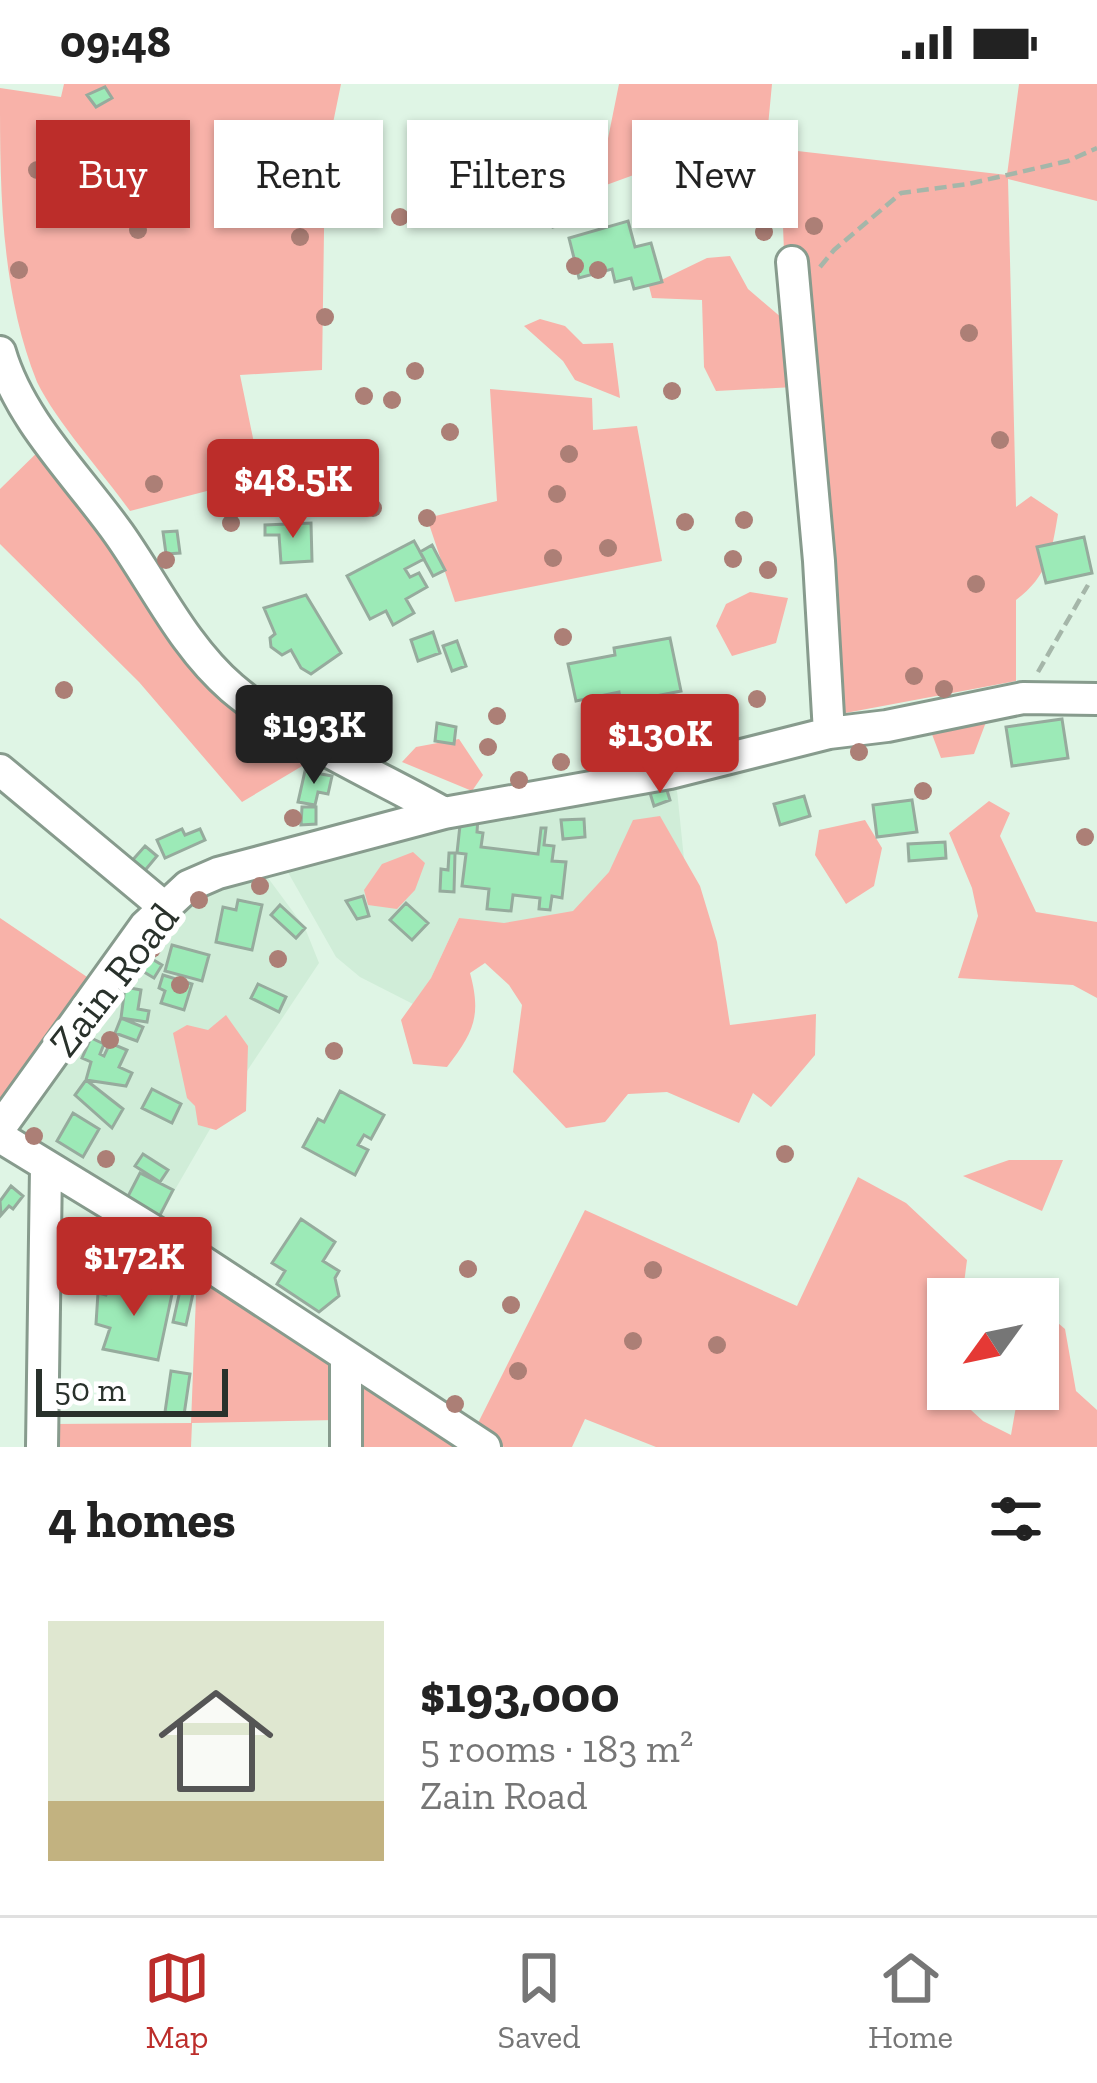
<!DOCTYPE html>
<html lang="en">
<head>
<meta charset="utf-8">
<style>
	body { margin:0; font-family:"Zilla Slab",serif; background:#f6f6f6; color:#222; height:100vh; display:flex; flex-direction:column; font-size:45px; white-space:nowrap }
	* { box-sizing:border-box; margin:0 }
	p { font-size:39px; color:#767676 }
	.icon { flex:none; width:66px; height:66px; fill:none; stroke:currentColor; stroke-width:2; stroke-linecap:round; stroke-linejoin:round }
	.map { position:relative; height:1363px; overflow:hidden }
	.details { display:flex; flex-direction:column; background:#fff; flex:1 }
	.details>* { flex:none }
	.banner { position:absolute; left:36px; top:36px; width:1026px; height:108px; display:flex; gap:24px }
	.needle { width:78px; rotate:237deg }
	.controls { position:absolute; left:927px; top:1194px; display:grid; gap:24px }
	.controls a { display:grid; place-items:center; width:132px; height:132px; border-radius:0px; background:#fff; box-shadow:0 3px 9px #0004; font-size:60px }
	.scale { position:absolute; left:36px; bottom:30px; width:192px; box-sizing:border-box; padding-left:12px; border:6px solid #29312b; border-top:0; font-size:33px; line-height:42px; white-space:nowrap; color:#29312b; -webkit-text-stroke:9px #fff; paint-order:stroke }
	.price { position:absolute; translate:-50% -102px; padding:0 27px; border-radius:12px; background:#bc2d2a; color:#fff; font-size:39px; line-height:78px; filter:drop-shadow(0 3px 6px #0008) }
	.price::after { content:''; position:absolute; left:50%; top:72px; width:36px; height:27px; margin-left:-18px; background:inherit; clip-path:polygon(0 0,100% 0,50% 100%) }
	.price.active { background:#222; color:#fff }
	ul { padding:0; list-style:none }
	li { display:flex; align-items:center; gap:36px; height:300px; padding:0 48px }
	li span { display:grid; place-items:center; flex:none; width:336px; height:240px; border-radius:0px; color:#555 }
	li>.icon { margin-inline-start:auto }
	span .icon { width:144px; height:144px; fill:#fffc; stroke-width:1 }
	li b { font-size:51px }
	h2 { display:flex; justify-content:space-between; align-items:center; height:144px; padding:0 48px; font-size:51px }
	.chip { padding:0 42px; border-radius:0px; background:#fff; box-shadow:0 3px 9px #0004; font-size:42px; line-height:108px }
	.chip.active { background:#bc2d2a; color:#fff }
	.status { display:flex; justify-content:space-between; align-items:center; height:84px; padding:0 60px; background:#fff; direction:ltr }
	.status svg { height:33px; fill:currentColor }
	.menu { display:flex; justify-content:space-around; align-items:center; height:168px; border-top:3px solid #e0e0e0; background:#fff; font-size:33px; color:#767676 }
	.menu a { display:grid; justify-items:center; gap:6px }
	.menu .active { color:#bc2d2a }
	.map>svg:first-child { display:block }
</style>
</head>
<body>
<div class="status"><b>09:48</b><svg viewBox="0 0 49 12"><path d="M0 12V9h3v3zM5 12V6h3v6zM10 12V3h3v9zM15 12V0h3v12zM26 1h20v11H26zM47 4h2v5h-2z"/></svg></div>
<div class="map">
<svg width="1097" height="1363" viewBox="0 0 1097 1363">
	<rect width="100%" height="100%" fill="#dff5e5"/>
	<path fill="#d0edd8" d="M675,687L684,775L562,862L459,834L431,894L413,920L360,893L336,873L281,776Z
		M257,779L305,844L319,879L221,1026L154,1142L7,1046L9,1033L78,965L121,882L190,808Z"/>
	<path fill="#f8b2a9" d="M64,0H341L325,78L322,286L240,291L261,393L130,427C103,389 57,339 37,298C0,205 0,103 0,4L61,13Z
		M619,0H772L768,42L598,104Z
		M1019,0H1097V117L1008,95L1016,423L1031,412L1058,430C1052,467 1048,492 1016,516V597L840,630L784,168L780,65L1007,91Z
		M730,172L748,205L796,246L794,303L716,307L704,283L702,216L652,214L649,202L707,174Z
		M540,235L565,242L583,260L613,259L620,314L575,296L563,277L524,242Z
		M490,305L592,314L593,346L637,342L662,477L455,518L427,434L497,417Z
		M52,354L204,582L329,666L242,718L139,598L0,460V405Z
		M750,508L788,514L776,559L732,572L716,542L726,520Z
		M992,622L974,670L941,674L925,632Z
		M459,655L483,691L472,707L402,678L416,663Z
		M989,717L1010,729L1000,752L1036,828L1097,838V914L1073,901L958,894L978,832L972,804L949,749Z
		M660,732L700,802L717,858L730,941L816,930L815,971L771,1023L753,1009L739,1039L667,1008L628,1010L605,1038L566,1044L513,988L522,921L509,901L485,879L470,889C482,933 473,949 447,983L413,980L401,936L431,894L459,834L504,839L573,827L609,788L633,736Z
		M865,736L882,764L874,802L846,820L815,771L819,746Z
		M413,768L425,779L415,806L397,825L368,821L364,806L382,780Z
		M0,834L93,897L0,1022Z
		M226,931L248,962L246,1027L216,1046L198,1041L195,1022L187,1014L173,949L187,941L208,946Z
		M1009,1076H1063L1042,1127L963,1092Z
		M858,1093L906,1119L967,1176L962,1215H948V1305L983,1337L1011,1351L1019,1305H1038V1222L1065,1245L1076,1307L1097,1326V1363H656L585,1335L572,1363H504L475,1345L585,1126L797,1222Z
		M197,1187L327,1271L334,1291L335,1336L192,1339L191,1363H53L54,1340L191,1339Z
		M355,1296L463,1363H355Z"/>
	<path fill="#9ceab7" stroke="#96ab9d" stroke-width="3" d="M105,3L112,14L96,23L87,11Z
		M592,105L599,131L553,143L547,117Z
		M628,137L635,163L651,159L662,198L634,205L631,194L615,198L612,185L579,194L569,154Z
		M311,439L312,477L281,479L279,451H265V441Z
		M177,447L180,469L166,470L163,448Z
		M1084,453L1092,489L1046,499L1037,463Z
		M414,457L424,475L405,485L410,493L419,489L427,503L406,515L414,529L393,541L386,527L370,535L347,492Z
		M432,461L445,486L433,492L420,468Z
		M306,511L341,569L311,590L301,584L291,566L282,571L271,563L270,554L275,550L264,524Z
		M433,548L440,569L418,577L411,556Z
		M670,554L681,607L621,619L619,608L576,617L568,580L615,571L614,564Z
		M457,557L466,582L452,587L443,562Z
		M1062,635L1068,674L1012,682L1006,643Z
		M437,639L456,643L454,660L435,657Z
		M305,687L332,692L328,710L318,708L315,721L298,718Z
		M666,703L670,716L654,722L650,709Z
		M804,712L810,732L780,741L774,720Z
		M912,716L917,748L877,753L873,721Z
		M302,723H316V740L301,741Z
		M461,732L478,734L477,748L483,749L481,763L538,770L541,744H546L544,761L554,762L552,777L566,778L562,814L552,812L550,826L539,825L540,814L513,811L511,827L487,825L489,805L462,802L466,770L457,769Z
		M584,735L585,753L563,755L561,736Z
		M182,745L185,751L200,745L205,756L165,774L157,756Z
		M945,758L946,774L909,777L908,760Z
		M145,762L157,772L142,790L130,779Z
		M449,769H455L454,808L440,807L441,785L448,786Z
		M363,812L369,832L357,835L346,817Z
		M238,816L262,821L252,866L216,858L223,823L236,826Z
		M406,819L428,839L412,856L390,836Z
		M280,821L305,844L296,854L271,831Z
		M172,861L209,871L202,897L165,887Z
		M137,866L162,881L154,894L129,879Z
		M163,891L192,900L184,926L161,919L165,907L159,904Z
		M258,900L286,913L279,928L251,914Z
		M125,903L141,906L138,925L149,927L147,938L121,934Z
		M121,934L143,943L137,957L115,949Z
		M91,954L104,960L100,970L104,972L110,959L127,966L119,983L132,989L126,1002L86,996L91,978L82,974Z
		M86,996L123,1025L112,1044L75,1011Z
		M152,1005L181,1020L172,1039L142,1024Z
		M340,1007L384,1031L371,1055L364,1051L358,1061L368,1066L355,1091L303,1063L318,1035L324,1038Z
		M73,1029L99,1045L83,1073L57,1057Z
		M143,1070L168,1086L160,1098L135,1082Z
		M140,1089L173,1106L157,1137L124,1120Z
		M11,1102L23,1112L13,1125L9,1122L1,1131L0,1117Z
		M301,1135L335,1158L323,1177L339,1187L335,1194L339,1212L319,1228L277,1200L285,1187L272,1179Z
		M83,1141L100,1152L87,1174L69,1166Z
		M102,1153L131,1169L123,1190L92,1176Z
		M135,1170L147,1175L140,1192L129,1187Z
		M114,1195L172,1210L158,1276L103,1265L110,1244L96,1240L98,1209L106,1211Z
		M181,1202L194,1205L186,1241L173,1238Z
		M171,1287L190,1290L184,1331L165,1328Z"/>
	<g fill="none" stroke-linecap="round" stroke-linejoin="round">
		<defs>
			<path id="street" d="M792,178L819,477L829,649
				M0,268C20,337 78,392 119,450C155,501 184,563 232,604C291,654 376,691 444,729
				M0,686L163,822
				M0,1044L145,842L188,802L218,789L444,729L670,689L829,649L887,642L1023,614L1097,615
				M0,1053L185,1166L485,1363
				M346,1272V1363
				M42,1363L46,1084"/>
		</defs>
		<use href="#street" stroke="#879b8d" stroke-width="36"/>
		<path stroke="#a5b6a9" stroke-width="4.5" stroke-dasharray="12 6" stroke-linecap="butt" d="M820,183L834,166L901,109L968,100L1068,77L1097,64
			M1038,588L1088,501"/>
		<use href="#street" stroke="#fff" stroke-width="30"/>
	</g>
	<g fill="#ac7f76">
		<circle cx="79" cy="59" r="9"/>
		<circle cx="37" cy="86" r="9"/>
		<circle cx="316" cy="86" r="9"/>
		<circle cx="689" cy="101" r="9"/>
		<circle cx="353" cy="114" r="9"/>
		<circle cx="400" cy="133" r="9"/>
		<circle cx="814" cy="142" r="9"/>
		<circle cx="138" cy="146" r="9"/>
		<circle cx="764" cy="148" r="9"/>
		<circle cx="300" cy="153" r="9"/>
		<circle cx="575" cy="182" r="9"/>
		<circle cx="19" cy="186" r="9"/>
		<circle cx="598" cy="186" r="9"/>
		<circle cx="325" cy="233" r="9"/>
		<circle cx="969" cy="249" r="9"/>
		<circle cx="415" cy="287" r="9"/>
		<circle cx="672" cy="307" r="9"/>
		<circle cx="364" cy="312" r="9"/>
		<circle cx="392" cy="316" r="9"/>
		<circle cx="450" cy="348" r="9"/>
		<circle cx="1000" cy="356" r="9"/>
		<circle cx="569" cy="370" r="9"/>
		<circle cx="154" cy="400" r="9"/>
		<circle cx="557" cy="410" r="9"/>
		<circle cx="329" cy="420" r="9"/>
		<circle cx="373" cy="424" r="9"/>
		<circle cx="427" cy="434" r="9"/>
		<circle cx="744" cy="436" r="9"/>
		<circle cx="685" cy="438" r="9"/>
		<circle cx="231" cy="439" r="9"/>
		<circle cx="608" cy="464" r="9"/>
		<circle cx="553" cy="474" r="9"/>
		<circle cx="733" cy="475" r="9"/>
		<circle cx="166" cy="476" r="9"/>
		<circle cx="768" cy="486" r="9"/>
		<circle cx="976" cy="500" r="9"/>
		<circle cx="563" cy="553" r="9"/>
		<circle cx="914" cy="592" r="9"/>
		<circle cx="944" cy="605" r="9"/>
		<circle cx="64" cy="606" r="9"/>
		<circle cx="757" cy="615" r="9"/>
		<circle cx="497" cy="632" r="9"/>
		<circle cx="616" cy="653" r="9"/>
		<circle cx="488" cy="663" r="9"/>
		<circle cx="859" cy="668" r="9"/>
		<circle cx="561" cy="678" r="9"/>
		<circle cx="519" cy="696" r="9"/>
		<circle cx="923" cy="707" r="9"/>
		<circle cx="293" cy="734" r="9"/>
		<circle cx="1085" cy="753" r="9"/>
		<circle cx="260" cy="802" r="9"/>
		<circle cx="199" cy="816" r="9"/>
		<circle cx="152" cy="865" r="9"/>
		<circle cx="278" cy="875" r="9"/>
		<circle cx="180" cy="901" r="9"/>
		<circle cx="110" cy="956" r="9"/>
		<circle cx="334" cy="967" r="9"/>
		<circle cx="34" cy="1052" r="9"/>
		<circle cx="785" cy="1070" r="9"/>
		<circle cx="106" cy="1075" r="9"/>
		<circle cx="468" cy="1185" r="9"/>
		<circle cx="653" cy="1186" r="9"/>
		<circle cx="511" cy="1221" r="9"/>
		<circle cx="633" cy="1257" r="9"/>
		<circle cx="717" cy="1261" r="9"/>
		<circle cx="518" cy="1287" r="9"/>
		<circle cx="455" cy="1320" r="9"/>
	</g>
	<g text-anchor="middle" stroke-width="12" stroke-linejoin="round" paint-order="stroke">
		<g font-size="42" fill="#29312b" stroke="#fff">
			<text transform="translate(113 895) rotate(-52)" y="15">Zain Road</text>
		</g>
	</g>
</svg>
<div class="controls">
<a><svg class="needle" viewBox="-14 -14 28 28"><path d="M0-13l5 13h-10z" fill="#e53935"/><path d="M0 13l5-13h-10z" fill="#767676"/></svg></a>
</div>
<div class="scale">50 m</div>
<b class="price" style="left:293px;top:457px">$48.5K</b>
<b class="price active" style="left:314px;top:703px">$193K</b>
<b class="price" style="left:660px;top:712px">$130K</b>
<b class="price" style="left:134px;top:1235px">$172K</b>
<div class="banner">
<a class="chip active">Buy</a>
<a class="chip">Rent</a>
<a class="chip">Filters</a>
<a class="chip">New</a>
</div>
</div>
<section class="details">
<h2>4 homes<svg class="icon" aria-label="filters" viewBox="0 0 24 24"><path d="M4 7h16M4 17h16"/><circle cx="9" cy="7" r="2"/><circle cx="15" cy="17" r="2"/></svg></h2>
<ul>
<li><span style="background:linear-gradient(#dfe7d0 75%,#c2b280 0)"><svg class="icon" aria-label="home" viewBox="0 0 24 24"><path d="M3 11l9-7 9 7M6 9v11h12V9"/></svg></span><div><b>$193,000</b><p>5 rooms · 183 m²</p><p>Zain Road</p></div></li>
</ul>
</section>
<nav class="menu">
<a class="active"><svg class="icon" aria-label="map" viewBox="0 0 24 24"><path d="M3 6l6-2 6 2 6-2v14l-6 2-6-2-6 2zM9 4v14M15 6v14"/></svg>Map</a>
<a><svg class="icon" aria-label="saved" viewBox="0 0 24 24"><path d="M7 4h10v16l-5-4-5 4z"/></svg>Saved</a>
<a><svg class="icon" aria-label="home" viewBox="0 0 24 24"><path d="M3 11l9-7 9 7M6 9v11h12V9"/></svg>Home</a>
</nav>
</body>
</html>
